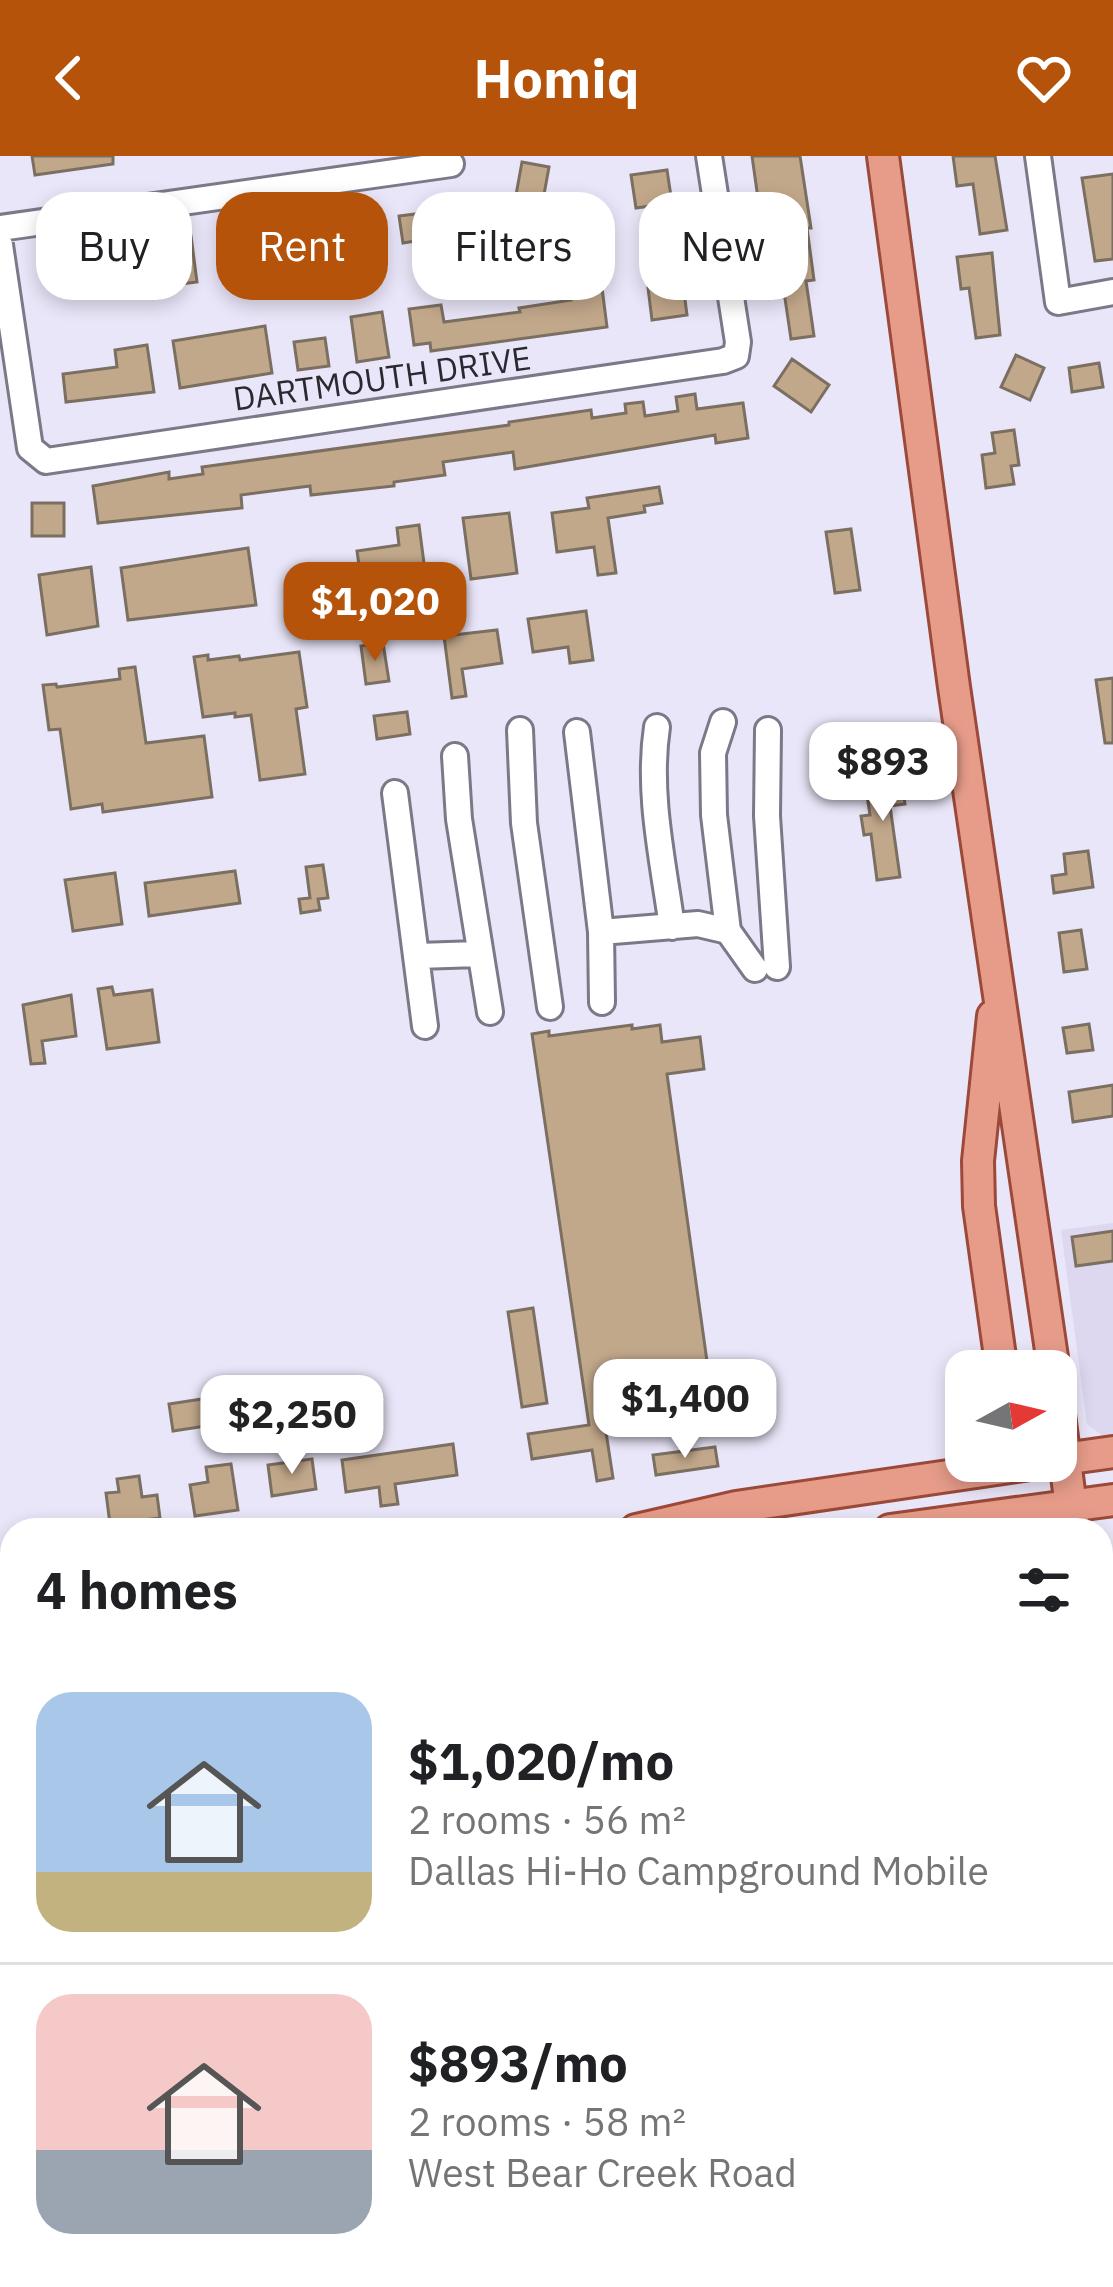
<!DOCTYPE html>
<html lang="en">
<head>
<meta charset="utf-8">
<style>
	body { margin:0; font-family:"IBM Plex Sans",sans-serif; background:#f2f2f2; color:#202124; height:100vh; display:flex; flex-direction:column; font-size:45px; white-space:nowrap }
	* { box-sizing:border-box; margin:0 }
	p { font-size:39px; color:#757577 }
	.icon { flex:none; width:66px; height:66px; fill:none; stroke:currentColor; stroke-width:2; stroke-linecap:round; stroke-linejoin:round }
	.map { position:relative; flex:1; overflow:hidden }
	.panel { position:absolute; left:0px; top:1362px; width:1113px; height:771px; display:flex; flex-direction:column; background:#fff; border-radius:36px 36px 0 0; box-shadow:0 6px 18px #0003 }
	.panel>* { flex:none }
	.banner { position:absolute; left:36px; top:36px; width:1041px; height:108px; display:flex; gap:24px }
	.needle { width:78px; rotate:82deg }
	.controls { position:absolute; left:945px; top:1194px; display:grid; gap:24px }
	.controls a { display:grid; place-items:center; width:132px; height:132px; border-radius:24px; background:#fff; box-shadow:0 6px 18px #0003; font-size:60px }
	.price { position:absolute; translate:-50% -102px; padding:0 27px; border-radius:24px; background:#fff; color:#222; font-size:39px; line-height:78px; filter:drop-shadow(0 3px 6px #0008) }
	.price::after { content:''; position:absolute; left:50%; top:72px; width:36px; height:27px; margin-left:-18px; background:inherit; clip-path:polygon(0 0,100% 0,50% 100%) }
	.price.selected { background:#b45309; color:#fff }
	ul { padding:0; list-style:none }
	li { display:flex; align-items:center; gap:36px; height:300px; padding:0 36px }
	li+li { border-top:3px solid #e0e0e0 }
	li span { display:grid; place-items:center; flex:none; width:336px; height:240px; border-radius:36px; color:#555 }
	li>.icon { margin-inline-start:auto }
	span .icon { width:144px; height:144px; fill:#fffc; stroke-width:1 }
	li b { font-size:51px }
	h2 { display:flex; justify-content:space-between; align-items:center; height:144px; padding:0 36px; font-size:51px }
	.pill { padding:0 42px; border-radius:36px; background:#fff; box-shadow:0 6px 18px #0003; font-size:42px; line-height:108px }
	.pill.selected { background:#b45309; color:#fff }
	header { display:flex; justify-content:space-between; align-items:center; height:156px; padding:0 36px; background:#b45309; color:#fff; font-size:54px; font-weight:700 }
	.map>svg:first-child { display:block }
</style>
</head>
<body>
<header><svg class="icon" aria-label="back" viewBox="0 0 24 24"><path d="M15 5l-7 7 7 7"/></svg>Homiq<svg class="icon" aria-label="heart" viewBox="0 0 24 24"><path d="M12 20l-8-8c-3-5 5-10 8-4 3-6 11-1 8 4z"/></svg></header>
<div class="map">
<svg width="1113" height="2131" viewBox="0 0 1113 2131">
	<rect width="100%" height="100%" fill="#eae6f9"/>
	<path fill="#ddd7f0" d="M1113,1067V1288L1087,1268L1061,1074Z"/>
	<path fill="#c2a88b" stroke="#7b6f62" stroke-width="3" d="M32,0H113V8L35,19Z
		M752,0H800L811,72H807L814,124L806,125L814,180L791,183L783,129L771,130L768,111L776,110L771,77L763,78Z
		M953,0H995L1007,74L980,78L973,28L957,30Z
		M522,6L549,11L543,44L516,39Z
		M667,14L672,47L636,52L631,19Z
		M1113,18V103L1095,105L1082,22Z
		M367,54L374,101L342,106L336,59Z
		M431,56L434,82L403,87L399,60Z
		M493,59L498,94L466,99L461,64Z
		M308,62L315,107L283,112L276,67Z
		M250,73L256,113L223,118L218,77Z
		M676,75L687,159L652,164L648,132L656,130L649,79Z
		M191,80L197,126L165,130L158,84Z
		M132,89L139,135L105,140L103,125L51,132L47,105Z
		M992,97L1000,179L976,182L969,132L961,133L957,101Z
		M601,124L607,171L431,195L430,187L414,189L409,153L441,149L444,166L520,156L519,152L571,144L568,128Z
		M382,156L389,201L357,206L351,161Z
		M265,170L272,217L180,232L173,185Z
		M325,182L329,210L298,214L294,186Z
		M147,189L154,236L66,246L63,218L117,211L115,194Z
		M1016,199L1044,212L1030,244L1001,231Z
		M792,203L829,229L811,256L774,230Z
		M1099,207L1103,231L1072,236L1069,212Z
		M695,238L697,253L743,247L748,282L716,287L715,279L515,313L513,296L443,306L445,319L394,326V330L311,339L310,330L241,339L242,352L98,367L93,330L169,316V323L203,318L202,311L509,269V266L591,254L592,262L626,257L625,248L643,246L645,260L678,255L676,241Z
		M1014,274L1019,309L1011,310L1014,328L986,332L982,299L995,297L992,277Z
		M659,331L662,347L644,350L645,356L608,362L616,417L598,419L594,391L557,396L552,357L589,352L587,342Z
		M32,347H64V380H32Z
		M509,357L517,417L471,423L463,362Z
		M419,369L425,415L385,421L387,435L363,438L357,395L399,389L397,372Z
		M851,373L860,434L835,437L826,376Z
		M248,392L256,449L128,464L121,412Z
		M91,411L98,470L47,479L39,419Z
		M586,455L593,504L570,507L568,491L533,496L528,463Z
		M497,474L502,507L462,513L466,540L452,542L444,480Z
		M383,487L389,525L366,528L361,490Z
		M299,496L307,551L296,553L305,618L260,624L251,559L235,561V557L203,561L194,501L208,499V504L239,500L240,504Z
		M135,511L146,587L204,580L212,641L103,656L102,648L71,653L60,573L49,574L43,529L56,528L57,531L120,523L119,513Z
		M1113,522V587H1105L1096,524Z
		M407,556L410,578L377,583L374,560Z
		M901,621L905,648L890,650L900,721L877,724L871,678L864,679L861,660L870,659L865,626Z
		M1088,695L1093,731L1054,737L1052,720L1066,718L1064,698Z
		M323,709L328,742L318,743L320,754L301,757L299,743L310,742L306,711Z
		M235,715L240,747L149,760L145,727Z
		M115,717L122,768L73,775L65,724Z
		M1081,774L1087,813L1064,816L1059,777Z
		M112,831L114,839L152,834L159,886L107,893L98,833Z
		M71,839L76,880L42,885L45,907L31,908L23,849Z
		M1089,868L1093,894L1067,897L1063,872Z
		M632,869V873L660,869L662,886L700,881L704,913L667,918L711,1234L602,1250L613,1322L597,1325L592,1294L532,1303L528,1278L589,1269L532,878L549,875V880Z
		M1113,929V960L1073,966L1069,936Z
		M1113,1075V1105L1076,1110L1072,1081Z
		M533,1152L547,1247L522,1251L508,1156Z
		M202,1243L206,1270L173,1275L169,1248Z
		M453,1288L457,1319L395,1328L398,1348L381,1350L379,1331L346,1336L342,1304Z
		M715,1291L718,1310L656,1319L653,1299Z
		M312,1303L316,1333L272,1340L268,1309Z
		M231,1308L238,1354L195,1360L190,1329L208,1326L206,1311Z
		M139,1320L142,1341L157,1339L160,1362L110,1368L106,1337L119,1336L117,1323Z"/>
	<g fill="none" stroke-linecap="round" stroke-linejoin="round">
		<defs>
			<path id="minor" d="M1038,0L1058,146L1113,136
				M0,72L451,8
				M0,89L30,292L46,305L723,205L736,200L738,186L709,0
				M723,566L713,597L714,659L728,775L755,813
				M657,571C647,637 663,705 672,771
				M520,574L524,667L550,851
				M768,574L767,660L777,811
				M577,576L601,776L602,846
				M455,600L459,663L490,856
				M395,637L425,870
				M601,776L698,768L728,775
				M418,800L478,798"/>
			<path id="major" d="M883,0L954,531L1054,1215
				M993,860L978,1005L979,1050L1002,1215
				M1056,1235L1074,1374
				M1056,1304L1113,1296
				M636,1374L736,1351L1051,1305
				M890,1374L1113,1344
				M0,1490L12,1489
				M1101,1572L1113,1658
				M1101,1768L1113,1793"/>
		</defs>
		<use href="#minor" stroke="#7c7888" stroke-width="30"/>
		<use href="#major" stroke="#9b4938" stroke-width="36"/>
		<use href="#minor" stroke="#fff" stroke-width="24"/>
		<use href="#major" stroke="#e79c8a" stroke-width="30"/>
	</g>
	<g text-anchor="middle" stroke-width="9" stroke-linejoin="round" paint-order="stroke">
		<g font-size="33" fill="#2b2930" stroke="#eae6f9">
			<text transform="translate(382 222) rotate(-8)" y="12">DARTMOUTH DRIVE</text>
		</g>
	</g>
</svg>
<div class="controls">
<a><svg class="needle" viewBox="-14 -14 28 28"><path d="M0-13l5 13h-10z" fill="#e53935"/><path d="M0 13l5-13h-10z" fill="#757577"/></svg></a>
</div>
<b class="price selected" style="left:375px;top:508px">$1,020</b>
<b class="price" style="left:883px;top:668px">$893</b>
<b class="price" style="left:685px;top:1305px">$1,400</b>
<b class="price" style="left:292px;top:1321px">$2,250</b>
<div class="banner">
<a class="pill">Buy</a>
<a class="pill selected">Rent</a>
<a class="pill">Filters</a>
<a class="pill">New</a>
</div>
<section class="panel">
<h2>4 homes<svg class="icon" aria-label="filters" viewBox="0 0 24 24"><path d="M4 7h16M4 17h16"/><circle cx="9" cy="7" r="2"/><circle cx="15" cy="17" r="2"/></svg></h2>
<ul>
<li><span style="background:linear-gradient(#a9c7e8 75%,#c2b280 0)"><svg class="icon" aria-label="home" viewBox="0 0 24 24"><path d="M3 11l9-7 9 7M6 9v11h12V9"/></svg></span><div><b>$1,020/mo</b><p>2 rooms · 56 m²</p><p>Dallas Hi-Ho Campground Mobile</p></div></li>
<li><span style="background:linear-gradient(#f6c9c9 65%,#9aa5b1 0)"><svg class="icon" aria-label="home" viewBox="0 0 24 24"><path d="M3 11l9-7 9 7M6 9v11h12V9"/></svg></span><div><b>$893/mo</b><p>2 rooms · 58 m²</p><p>West Bear Creek Road</p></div></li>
</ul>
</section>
</div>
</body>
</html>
